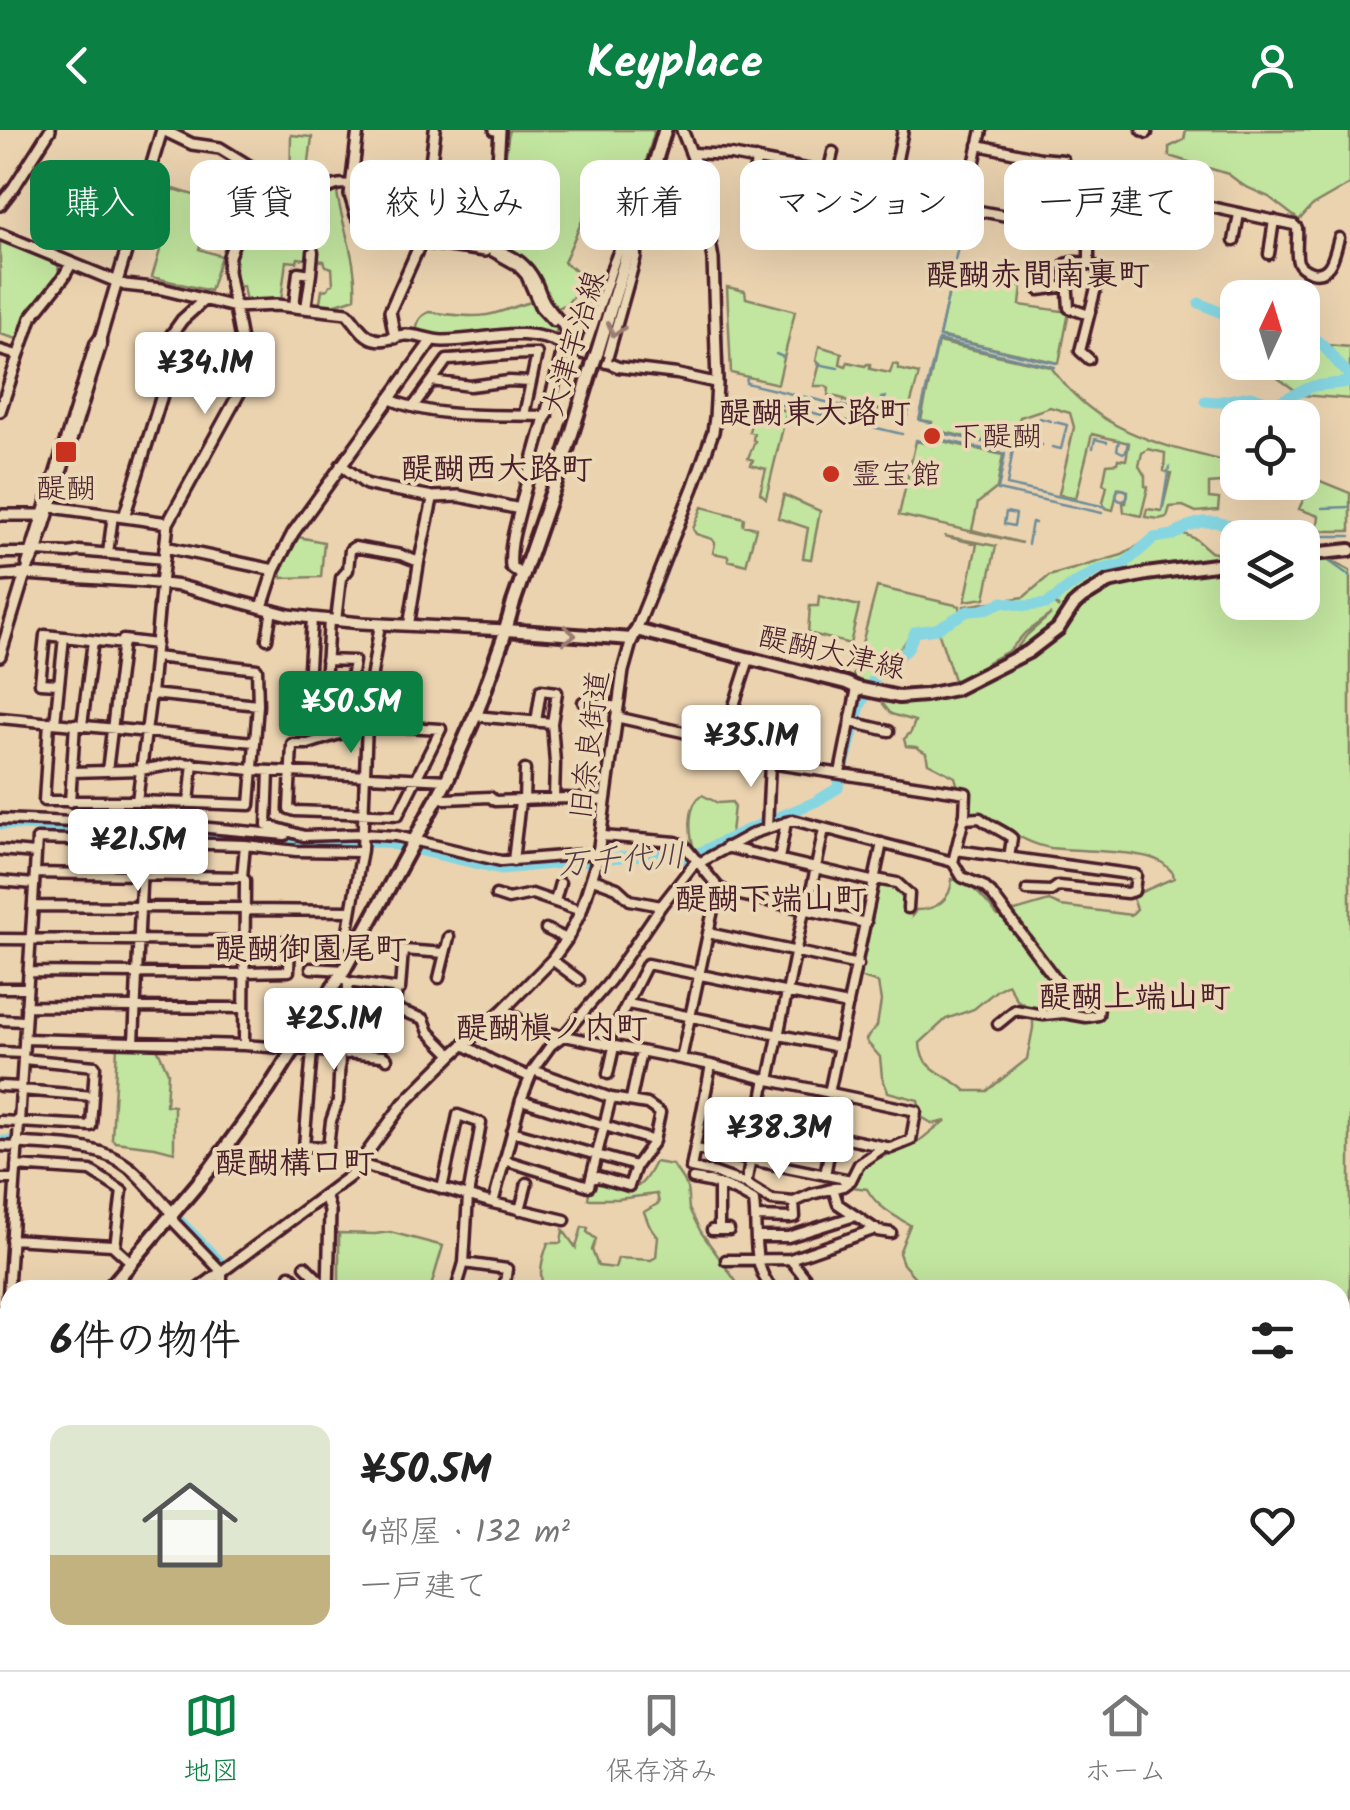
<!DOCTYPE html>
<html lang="ja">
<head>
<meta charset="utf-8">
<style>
	body { margin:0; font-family:Kalam,"Klee One",sans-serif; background:#f2f2f2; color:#222; height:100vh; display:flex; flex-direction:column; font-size:38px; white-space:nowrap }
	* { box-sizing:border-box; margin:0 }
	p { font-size:32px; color:#767676 }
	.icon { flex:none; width:55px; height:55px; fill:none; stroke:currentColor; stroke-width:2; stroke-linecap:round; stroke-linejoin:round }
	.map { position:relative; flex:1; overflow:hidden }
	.panel { position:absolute; left:0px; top:1150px; width:1350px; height:390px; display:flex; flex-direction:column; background:#fff; border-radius:30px 30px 0 0; box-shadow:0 10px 40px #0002 }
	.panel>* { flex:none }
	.banner { position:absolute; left:30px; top:30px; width:1290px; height:90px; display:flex; gap:20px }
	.needle { width:65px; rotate:4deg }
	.tools { position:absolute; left:1220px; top:150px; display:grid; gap:20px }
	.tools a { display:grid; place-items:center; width:100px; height:100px; border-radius:20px; background:#fff; box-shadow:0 10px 40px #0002; font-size:50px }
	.price { position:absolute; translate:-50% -85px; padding:0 22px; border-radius:10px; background:#fff; color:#222; font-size:32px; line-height:65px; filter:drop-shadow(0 2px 5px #0008) }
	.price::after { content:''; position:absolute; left:50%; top:60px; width:30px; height:22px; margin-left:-15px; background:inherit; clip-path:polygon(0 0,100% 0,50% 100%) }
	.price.on { background:#0b8043; color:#fff }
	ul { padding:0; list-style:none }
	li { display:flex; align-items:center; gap:30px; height:250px; padding:0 50px }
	li span { display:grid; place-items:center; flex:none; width:280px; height:200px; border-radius:20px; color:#555 }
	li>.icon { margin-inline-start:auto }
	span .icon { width:120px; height:120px; fill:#fffc; stroke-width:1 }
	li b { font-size:42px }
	h2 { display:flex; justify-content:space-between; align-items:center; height:120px; padding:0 50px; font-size:42px }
	.tag { padding:0 35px; border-radius:20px; background:#fff; box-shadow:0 10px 40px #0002; font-size:35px; line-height:90px }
	.tag.on { background:#0b8043; color:#fff }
	header { display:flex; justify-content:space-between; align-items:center; height:130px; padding:0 50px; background:#0b8043; color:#fff; font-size:45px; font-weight:700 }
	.tab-bar { display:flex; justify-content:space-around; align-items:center; height:140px; border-top:2px solid #e0e0e0; background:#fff; font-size:28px; color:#767676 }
	.tab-bar a { display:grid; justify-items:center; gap:5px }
	.tab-bar .on { color:#0b8043 }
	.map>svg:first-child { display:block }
</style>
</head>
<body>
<header><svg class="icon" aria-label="back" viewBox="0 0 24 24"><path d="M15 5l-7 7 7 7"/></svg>Keyplace<svg class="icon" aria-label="person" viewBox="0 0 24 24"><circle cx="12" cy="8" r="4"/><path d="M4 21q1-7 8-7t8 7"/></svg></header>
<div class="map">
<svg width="1350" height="1540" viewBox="0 0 1350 1540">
	<rect width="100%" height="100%" fill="#ebd3b0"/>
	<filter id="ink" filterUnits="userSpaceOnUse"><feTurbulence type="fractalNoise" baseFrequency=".01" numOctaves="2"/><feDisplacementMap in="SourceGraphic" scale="20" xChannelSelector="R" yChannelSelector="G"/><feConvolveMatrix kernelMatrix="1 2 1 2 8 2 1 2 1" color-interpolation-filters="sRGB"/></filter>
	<g filter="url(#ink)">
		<path fill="#c2e59f" stroke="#868265" stroke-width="2.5" fill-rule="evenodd" d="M509,0H653L654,3L630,88L623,95H619L613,87L588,77L564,132C574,142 589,143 599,154L592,180L587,179L592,164L584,160H578L567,174L551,181L529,134L498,116L495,108C500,72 504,36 509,0Z
			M1186,0H1350V54L1312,76L1299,90L1269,67L1244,56L1228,44L1169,26V17L1184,10Z
			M291,5L312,7L305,65L302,69L290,67Z
			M174,59L210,70L202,97L206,99L199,119L221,126L210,161L152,147L161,117L149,113L154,95L151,94L161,62L171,65Z
			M333,60L337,62C342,98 358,130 355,168C349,170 325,178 319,178L322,160L328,159L330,155L333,154L332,138L326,136L324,131L298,128L297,132L286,131L281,171L246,172L243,156L234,157L232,128L251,71L310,69Z
			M430,70L488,78L482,111L479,114L429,107L427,103Z
			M0,109L58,135L59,143L24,192L17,209L0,204Z
			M952,148L1022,156L1020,175L1069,182L1059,233L939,206Z
			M727,157L745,161L746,168L795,181L778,254L731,243Z
			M535,171L544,185L557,199L555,204C544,204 533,199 522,199C487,200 451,215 417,201C417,191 420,186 429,182C448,184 468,188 487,185C504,182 519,174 535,171Z
			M938,212L1051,237C1097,304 1164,316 1237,334V342L1233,344L1231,352L1209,354V368L1219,369L1218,380L1196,382L1183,376L1170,377L1167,387L1159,389L1145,387L1147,379L1162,381L1171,343L1164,341L1165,323L1148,319L1142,323L1139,336L1145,346V356L1148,357L1141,386L1124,382L1123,373H1126L1128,361L1118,358L1113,380L1105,378L1103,373L1107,356L1103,354L1107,334L1117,333L1118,329L1126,330L1129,313L1092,304L1076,368L1059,364L1074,297L1070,283L1050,277L1020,287L1010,317L930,299L932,292L921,290Z
			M1303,213L1350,217V269L1302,265L1272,244L1268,233L1302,232Z
			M819,216L842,223L840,234L846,236L848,232L865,236L867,234H870V239L890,243L893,234L898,235V239L919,244L907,286L844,271V269L828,265L829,259L826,256H814L820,233L816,231Z
			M745,271L787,281L766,368L760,363L766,339L751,335L753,330L748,328L755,311L753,310L754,303L749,302L752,288L742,285Z
			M934,309L1003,325L997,358L978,373L972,400L1022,413L899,385L916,311L932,315Z
			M1303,344L1350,363V401H1317L1319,386L1299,379L1303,370L1308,366L1310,358L1301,353Z
			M784,365L820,381L811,429L803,428L808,398L778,388Z
			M702,377L744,388L743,395L756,398L746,435L728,430V426L713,423L715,413L712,409L696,404L693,399Z
			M1182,403L1196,409L1211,422L1237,428L1119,446L1118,439C1133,433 1143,415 1158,410C1167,406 1173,408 1182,403Z
			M944,406L996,416L985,468L965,471L977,414Z
			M298,407L324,412L321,447L282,448L281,439Z
			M1150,409L1123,431L1097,439L1071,454L1047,473L1026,475L1001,471L982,479H968L963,482L964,476L1024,467L1049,446L1122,425Z
			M1318,424L1350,441V1540H579V1530H646L648,1534L657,1535V1530L823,1532L819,1530H1340V1160H912L919,1152L903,1134L899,1123L910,1095C894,1086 876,1076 867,1059L852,1057C869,1018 894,1030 919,1011C930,1003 933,998 946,991L933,994L920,986L918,970L888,962L882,947L880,927L867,912L866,909L877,896L881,871L878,853L859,847L878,751L897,755L907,766L906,780L912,781V786L916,780C936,780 951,770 952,749C973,753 985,770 998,786L1049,771L1061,776L1131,785L1137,779L1132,766L1174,748L1173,743C1169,739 1166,735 1161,732C1141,720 1076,721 1051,718C1021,713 998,691 970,682L968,662L958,657L955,647L928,633L926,623L916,617L906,616L904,609L911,602L915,591L891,584L883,574L884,567L925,568L1029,525L1075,478L1109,454L1237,435L1238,472H1302L1303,426ZM1008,854L1017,870L1033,880V898L1027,929L987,961H966C950,945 920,941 920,913L946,889L974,879L997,860Z
			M1104,441L1105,449L1027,520L1006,531L1027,505L1051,484L1025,503L1010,520L988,532L989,537L955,553L938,501L969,483L983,482L1002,475L1026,477L1048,475L1052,472L1059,478L1054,472C1069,459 1085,446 1104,441Z
			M877,457L960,476L959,484L941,494L914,499L902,517L885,528L875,539L867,555L853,551V547Z
			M819,466L859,476L850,514L808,503L810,476H818Z
			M702,665L718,673L732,672L734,676L731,703C722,710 706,721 694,719C689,702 687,675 702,665Z
			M117,917L157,918L168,942L166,975L174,976V1022L155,1017L115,1012L112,1009Z
			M655,1032L673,1035L687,1056L689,1079L701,1102L742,1160H544C538,1144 542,1129 548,1113H561L563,1100L576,1118L582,1097L588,1098L587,1102L596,1109L592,1120L598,1136L615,1138L618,1128L651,1130L656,1127L658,1107L649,1095L644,1082L659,1073L657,1064L618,1069H588L589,1062L597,1054C631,1052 635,1073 655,1032Z
			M390,1102L443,1116L430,1160L339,1159V1103L375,1104Z"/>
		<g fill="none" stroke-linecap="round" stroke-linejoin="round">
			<path stroke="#6e8d99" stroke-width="2.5" d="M955,130L966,82
				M955,133L939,207L1056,233
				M720,138L724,253
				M776,224L783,227
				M817,234L838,238
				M1055,237L938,210L919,290L931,293L929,300L1013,319L1007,355L1106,377
				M747,248L746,253L792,264
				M801,266L905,291
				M881,268L886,267L882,272
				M742,269L743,266L791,277
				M882,274L908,281
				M797,279L902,304
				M916,310L926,313L927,306L1005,324L998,360L1102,383
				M1119,310L1117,320L1123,323L1126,321L1128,312
				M1042,315L1033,312L1039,288L1051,291
				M1052,317L1061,319L1067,295L1055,292
				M1093,318L1095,309L1107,312
				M1116 365a6 6 0 1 1 12 0a6 6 0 1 1-12 0Z
				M1322,378L1350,377
				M1162,380L1169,337
				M1006,382L1016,384L1014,396L1004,394Z
				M1279,408L1288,400H1293L1310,406H1350
				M1028,414L1032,392L1035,393
				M1323,427L1350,446
				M659,463L720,301L723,260"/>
			<path stroke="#86d6e2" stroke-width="11" d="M1199,173L1238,190
				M1302,204C1323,207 1334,233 1350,245
				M1205,271L1217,272L1251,266L1274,274L1313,256L1350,252
				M1302,417L1312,421
				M0,694L252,706L309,713L382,712L501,739L651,724L686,729L747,700L815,672L838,658L860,576L876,545L888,532L907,520L915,502L936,499L968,481L983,480L1002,472L1026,476L1047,474L1072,455L1098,440L1124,434L1154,408L1173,405L1188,396L1202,392H1217L1278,408
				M0,1011H14
				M180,1091L224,1136"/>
			<defs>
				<path id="minor" d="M1142,0L1147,3
					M978,15L1040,28L1063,30L1059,83
					M693,23L731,25L828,43L964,78L1017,88L1046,87L1089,75L1142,65L1197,74L1294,95L1297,98C1298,107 1295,123 1298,132C1300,137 1306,140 1311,142C1332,147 1334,124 1339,108
					M756,29L752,60L764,72L763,81
					M828,43L833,22
					M891,59L903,0
					M249,69L305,71C310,67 331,56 337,55C342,53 347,55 351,55
					M791,70L798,37
					M830,71L836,45
					M1089,75V133
					M964,78L982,0
					M1234,111L1239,84
					M485,118C507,121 526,131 536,152C540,160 541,167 546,174C556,189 571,197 564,215L618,237L677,244L717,253
					M492,121L517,135L526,145L540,177L553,191
					M1269,124L1274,90
					M1039,160L1068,156
					M294,176L298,142L311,144L313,122
					M306,178L311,144
					M0,220L17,225
					M583,224L614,132L620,118L631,104
					M1089,229L1080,221L1101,138C1090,134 1076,129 1066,134L1069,178L1089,185
					M606,233L636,126L635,109
					M432,251L470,256L509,251L531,252
					M389,269C437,290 496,284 547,286
					M413,277L447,230C477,229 507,223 537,224L524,285
					M37,421L69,423L79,421L164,429
					M0,423H30
					M108,423L113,385
					M27,434L95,214L101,206
					M25,444L37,421L101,216V206
					M312,488L307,570L344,571L348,568L354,531L326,530
					M336,491L341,448L348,440L350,420L354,417L401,425L419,432
					M409,494L419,432L433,367
					M267,509L272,480
					M58,554L40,553L45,505L64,507
					M151,564L258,575
					M324,570L329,490
					M583,572L618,577
					M475,586L552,593
					M616,587L683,602L770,633L966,663L965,684L953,732L962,747L983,756L991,763L1066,863L1076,869L1099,877L1098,885L1086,887L1064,883L1044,885L1015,880L998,894
					M0,588L254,612
					M49,592L44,671H137L250,675L258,575L257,539L155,527
					M536,592L541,560L557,562L552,593L555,633L554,669
					M851,592L889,601
					M55,593L64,507L123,514
					M82,595L93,511
					M368,595L441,599L398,685L295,681L289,679L292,614H308Z
					M402,597L403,574
					M721,616L749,529
					M107,641L123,510L156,514
					M269,641L267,695L304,706L362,704L396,706L501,731L599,723
					M72,642L140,640L182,633L252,640L447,650
					M840,643L857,558
					M438,667L446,669L490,667L495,671L566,668L605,670
					M524,670L525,640
					M137,671L151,564L161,454
					M70,672L75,594
					M189,673L193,633
					M0,689L198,697L285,705
					M964,689L980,688C991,697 1002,700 1012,708L1009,728
					M767,698L770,633
					M602,706L676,712L684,715L718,757L727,762L866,793
					M726,717L875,752
					M0,720L35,723
					M956,720L1136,745L1134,761L1127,763L1058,756L1051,761L1027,760
					M779,729L786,692
					M513,731L520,671
					M699,733L754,703L793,690L953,732
					M35,743L242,747
					M593,749L617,758L630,770L661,776
					M876,749L897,753L909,764L908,778
					M0,751L34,754
					M496,765L508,769L532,764L581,781
					M555,771L560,753
					M33,776L245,778
					M245,780L351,781
					M546,799L567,809
					M708,803L858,835
					M0,809L346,812
					M349,813L346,812L362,720L368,568L380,494
					M552,830L579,850
					M311,838L344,840
					M28,842L245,844
					M245,842L289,841L290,810
					M339,848L348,852L400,859L403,820L445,823
					M439,848L449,807
					M0,858H27
					M628,874L839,917
					M26,876L244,878
					M395,879L424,889L429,902L452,925
					M504,879L534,900L711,935L769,950L916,981L911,1010L891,1018L704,979
					M347,882L393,887L397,859
					M0,890L25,891
					M24,909L244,915L383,926L387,929
					M134,912L143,711
					M244,915L245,750L242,747L245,715
					M464,915L493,931L530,947
					M606,915L647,834L848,875
					M312,921L304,1016L328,1017L331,991L338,971L340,924
					M0,922L23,923
					M347,924L348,852
					M681,929L718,757
					M711,935L691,1038L715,1043L746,1054L772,1070L794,1072L812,1064L843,1056L851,1050L859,1034L884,1017
					M608,944L614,917
					M769,950L803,785L807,780L824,699
					M0,956L21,957
					M21,960L93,966
					M829,963L882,713
					M631,969L641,922
					M521,970L654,1011
					M0,991L91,996L95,936L23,929
					M512,1001L636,1036L654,1011L660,983L647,974L611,968L533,940
					M0,1016L17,1017
					M696,1019L851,1050
					M504,1030L589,1056L611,968
					M359,1034L493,1073L565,1090
					M16,1036L91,1041L122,1061L115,1117
					M825,1045L840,966
					M0,1049H15
					M592,1049L598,1047L629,1056L636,1036
					M693,1049C715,1052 735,1059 754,1071C758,1102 750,1135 773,1160
					M746,1054L766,948
					M833,1058L838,1074L878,1101L891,1103
					M442,1059L458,985L481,993L468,1066L464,1133L456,1160
					M493,1073L521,970L533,940L551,915L563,906L610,851L661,776L697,730
					M520,1080L527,1053
					M172,1086L174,1092L222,1142V1153L218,1160
					M756,1087L790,1088L795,1087L794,1072
					M712,1100H729
					M719,1100V1055
					M756,1107H788L855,1086
					M11,1109L112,1115L132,1133
					M790,1129L815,1160
					M726,1130L790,1129L876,1099
					M464,1133L507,1139L504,1160
					M305,1136L328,1159
					M290,1145L305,1160
					M0,1181H7L37,709L245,715L296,721L360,722
					M0,1381L10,1392
					M0,1443L5,1467L2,1471
					M0,1505L3,1515L0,1519
					M76,1530V1540
					M161,1530L168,1540
					M319,1530L331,1532L330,1540
					M568,1530L571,1540
					M652,1530V1531
					M265,1540L271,1530
					M365,1540L372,1530
					M456,1540L463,1530L480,1540
					M529,1540L534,1530"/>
				<path id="tertiary" d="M358,0L350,65L356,85L368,99L384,107L485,121L498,32L500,1L495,0
					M0,75L14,57L50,0
					M0,104L125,155L162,159L235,177L277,175L347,183C356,192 362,206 375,209C385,212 395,206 405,205C417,204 430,211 443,211C489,211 520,194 564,215C552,269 534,321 521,375C516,396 509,415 511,437L523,446
					M101,206L162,0
					M395,208L390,181L421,112L435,0
					M0,281L31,188L63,148L71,134
					M341,335L366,354L378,357L433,367L459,366L520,379
					M52,377L168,393
					M0,385H42
					M124,387L162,265L167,217L172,204L182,190L204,170
					M165,417L274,440
					M0,446L25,444L146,452L180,456L289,485L312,488L361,493L506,500
					M161,454L168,393L242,258L244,226L228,141L229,126L250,67L251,54L256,40L220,18L192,14L163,0
					M262,477L274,440L293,403L432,210
					M636,500L693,358L713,302L715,288L717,253L713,129L697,38L682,0
					M0,526L25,444
					M17,1013C56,1016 99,1013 130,1038C144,1050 156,1065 168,1078L172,1086
					M325,1065L330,1081L328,1160
					M197,1160L350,1046L403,974L452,925L504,879L552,830L567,809L581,781L597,731L623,541L632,509
					M0,1305L10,1297
					M0,1348L10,1350
					M170,1540L177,1530"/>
				<path id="secondary" d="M1302,425L1350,420
					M506,500L632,509L636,500L846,553L857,558L899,567L925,565L955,559L1028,522L1058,499L1073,476L1082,468L1108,452L1146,444L1238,432"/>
				<path id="primary" d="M597,223L665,0
					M108,1160L211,1038L268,960L344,840L447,650L478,579L503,509L513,474L566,322L593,234
					M0,1276L10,1265"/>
			</defs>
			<use href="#minor" stroke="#4a1f2b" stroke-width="15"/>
			<use href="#tertiary" stroke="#4a1f2b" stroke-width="16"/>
			<use href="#secondary" stroke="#4a1f2b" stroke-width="18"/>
			<use href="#primary" stroke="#4a1f2b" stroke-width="19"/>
			<use href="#minor" stroke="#ebd8b6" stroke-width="8"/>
			<use href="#tertiary" stroke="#ebd8b6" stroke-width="9"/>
			<use href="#secondary" stroke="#ebd8b6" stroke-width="10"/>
			<use href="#primary" stroke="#ebd8b6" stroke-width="11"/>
			<defs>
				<path id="primary-bridge" d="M593,234L597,223"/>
			</defs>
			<use href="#primary-bridge" stroke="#4a1f2b" stroke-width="19" stroke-linecap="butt"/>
			<use href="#primary-bridge" stroke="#ebd8b6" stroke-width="11"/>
		</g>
		<defs><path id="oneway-chevron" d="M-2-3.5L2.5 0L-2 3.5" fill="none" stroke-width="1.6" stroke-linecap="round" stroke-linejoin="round" transform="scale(2.5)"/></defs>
		<g stroke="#9a7c70">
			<use href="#oneway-chevron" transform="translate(615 200) rotate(106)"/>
			<use href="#oneway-chevron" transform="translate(569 505) rotate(3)"/>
		</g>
	</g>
	<g fill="#c8321e" stroke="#ebd8b6" stroke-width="4">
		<circle cx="932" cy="306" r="10"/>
		<rect x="54" y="310" width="24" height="24" rx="5"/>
		<circle cx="831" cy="344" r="10"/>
	</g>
	<g text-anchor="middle" stroke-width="8" stroke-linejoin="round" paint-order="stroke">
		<g font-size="30" fill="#4a1f2b" stroke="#ebd8b6">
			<text transform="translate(573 213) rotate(-73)" y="10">大津宇治線</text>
			<text transform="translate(832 522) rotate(13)" y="10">醍醐大津線</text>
			<text transform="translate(589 615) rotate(-83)" y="10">旧奈良街道</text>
		</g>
		<g font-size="30" fill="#4a1f2b" stroke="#ebd8b6" text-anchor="start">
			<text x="952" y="316">下醍醐</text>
			<text x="851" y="354">霊宝館</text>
			<text x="66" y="368" text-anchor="middle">醍醐</text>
		</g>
		<g font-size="32" font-weight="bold" fill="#4a1f2b" stroke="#ebd8b6">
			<text x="1038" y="155">醍醐赤間南裏町</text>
			<text x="815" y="293">醍醐東大路町</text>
			<text x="497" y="349">醍醐西大路町</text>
			<text x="771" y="779">醍醐下端山町</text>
			<text x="311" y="829">醍醐御園尾町</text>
			<text x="1135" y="877">醍醐上端山町</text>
			<text x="552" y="908">醍醐槇ノ内町</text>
			<text x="295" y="1043">醍醐構口町</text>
		</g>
		<g font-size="32" font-style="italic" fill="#533a46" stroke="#ebd8b6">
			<text transform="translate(621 729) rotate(-4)" y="11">万千代川</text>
		</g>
	</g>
</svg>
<div class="tools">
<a><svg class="needle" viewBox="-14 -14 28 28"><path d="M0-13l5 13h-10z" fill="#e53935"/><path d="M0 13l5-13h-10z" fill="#767676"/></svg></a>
<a><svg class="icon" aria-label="locate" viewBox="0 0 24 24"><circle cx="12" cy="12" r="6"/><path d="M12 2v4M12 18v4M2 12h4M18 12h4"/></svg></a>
<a><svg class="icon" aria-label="layers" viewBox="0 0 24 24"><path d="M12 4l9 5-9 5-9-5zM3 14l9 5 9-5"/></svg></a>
</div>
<b class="price" style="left:205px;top:287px">¥34.1M</b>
<b class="price on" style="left:351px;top:626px">¥50.5M</b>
<b class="price" style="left:751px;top:660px">¥35.1M</b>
<b class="price" style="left:138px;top:764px">¥21.5M</b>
<b class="price" style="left:334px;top:943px">¥25.1M</b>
<b class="price" style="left:779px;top:1052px">¥38.3M</b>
<div class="banner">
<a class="tag on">購入</a>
<a class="tag">賃貸</a>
<a class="tag">絞り込み</a>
<a class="tag">新着</a>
<a class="tag">マンション</a>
<a class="tag">一戸建て</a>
</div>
<section class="panel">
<h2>6件の物件<svg class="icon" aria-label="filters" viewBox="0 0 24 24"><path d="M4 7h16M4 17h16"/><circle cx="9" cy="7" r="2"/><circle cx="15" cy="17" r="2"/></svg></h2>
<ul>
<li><span style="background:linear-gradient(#dfe7d0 65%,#c2b280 0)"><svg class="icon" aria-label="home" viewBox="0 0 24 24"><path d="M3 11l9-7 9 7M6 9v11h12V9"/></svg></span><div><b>¥50.5M</b><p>4部屋 · 132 m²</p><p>一戸建て</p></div><svg class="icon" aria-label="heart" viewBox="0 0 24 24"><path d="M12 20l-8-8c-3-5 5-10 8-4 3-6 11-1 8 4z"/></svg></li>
</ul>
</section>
</div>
<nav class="tab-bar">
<a class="on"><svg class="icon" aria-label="map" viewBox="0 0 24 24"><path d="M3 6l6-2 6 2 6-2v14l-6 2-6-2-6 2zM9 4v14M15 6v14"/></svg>地図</a>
<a><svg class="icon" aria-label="saved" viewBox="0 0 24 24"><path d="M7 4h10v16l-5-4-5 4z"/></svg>保存済み</a>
<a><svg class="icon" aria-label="home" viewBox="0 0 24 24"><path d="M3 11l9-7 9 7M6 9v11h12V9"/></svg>ホーム</a>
</nav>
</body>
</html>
